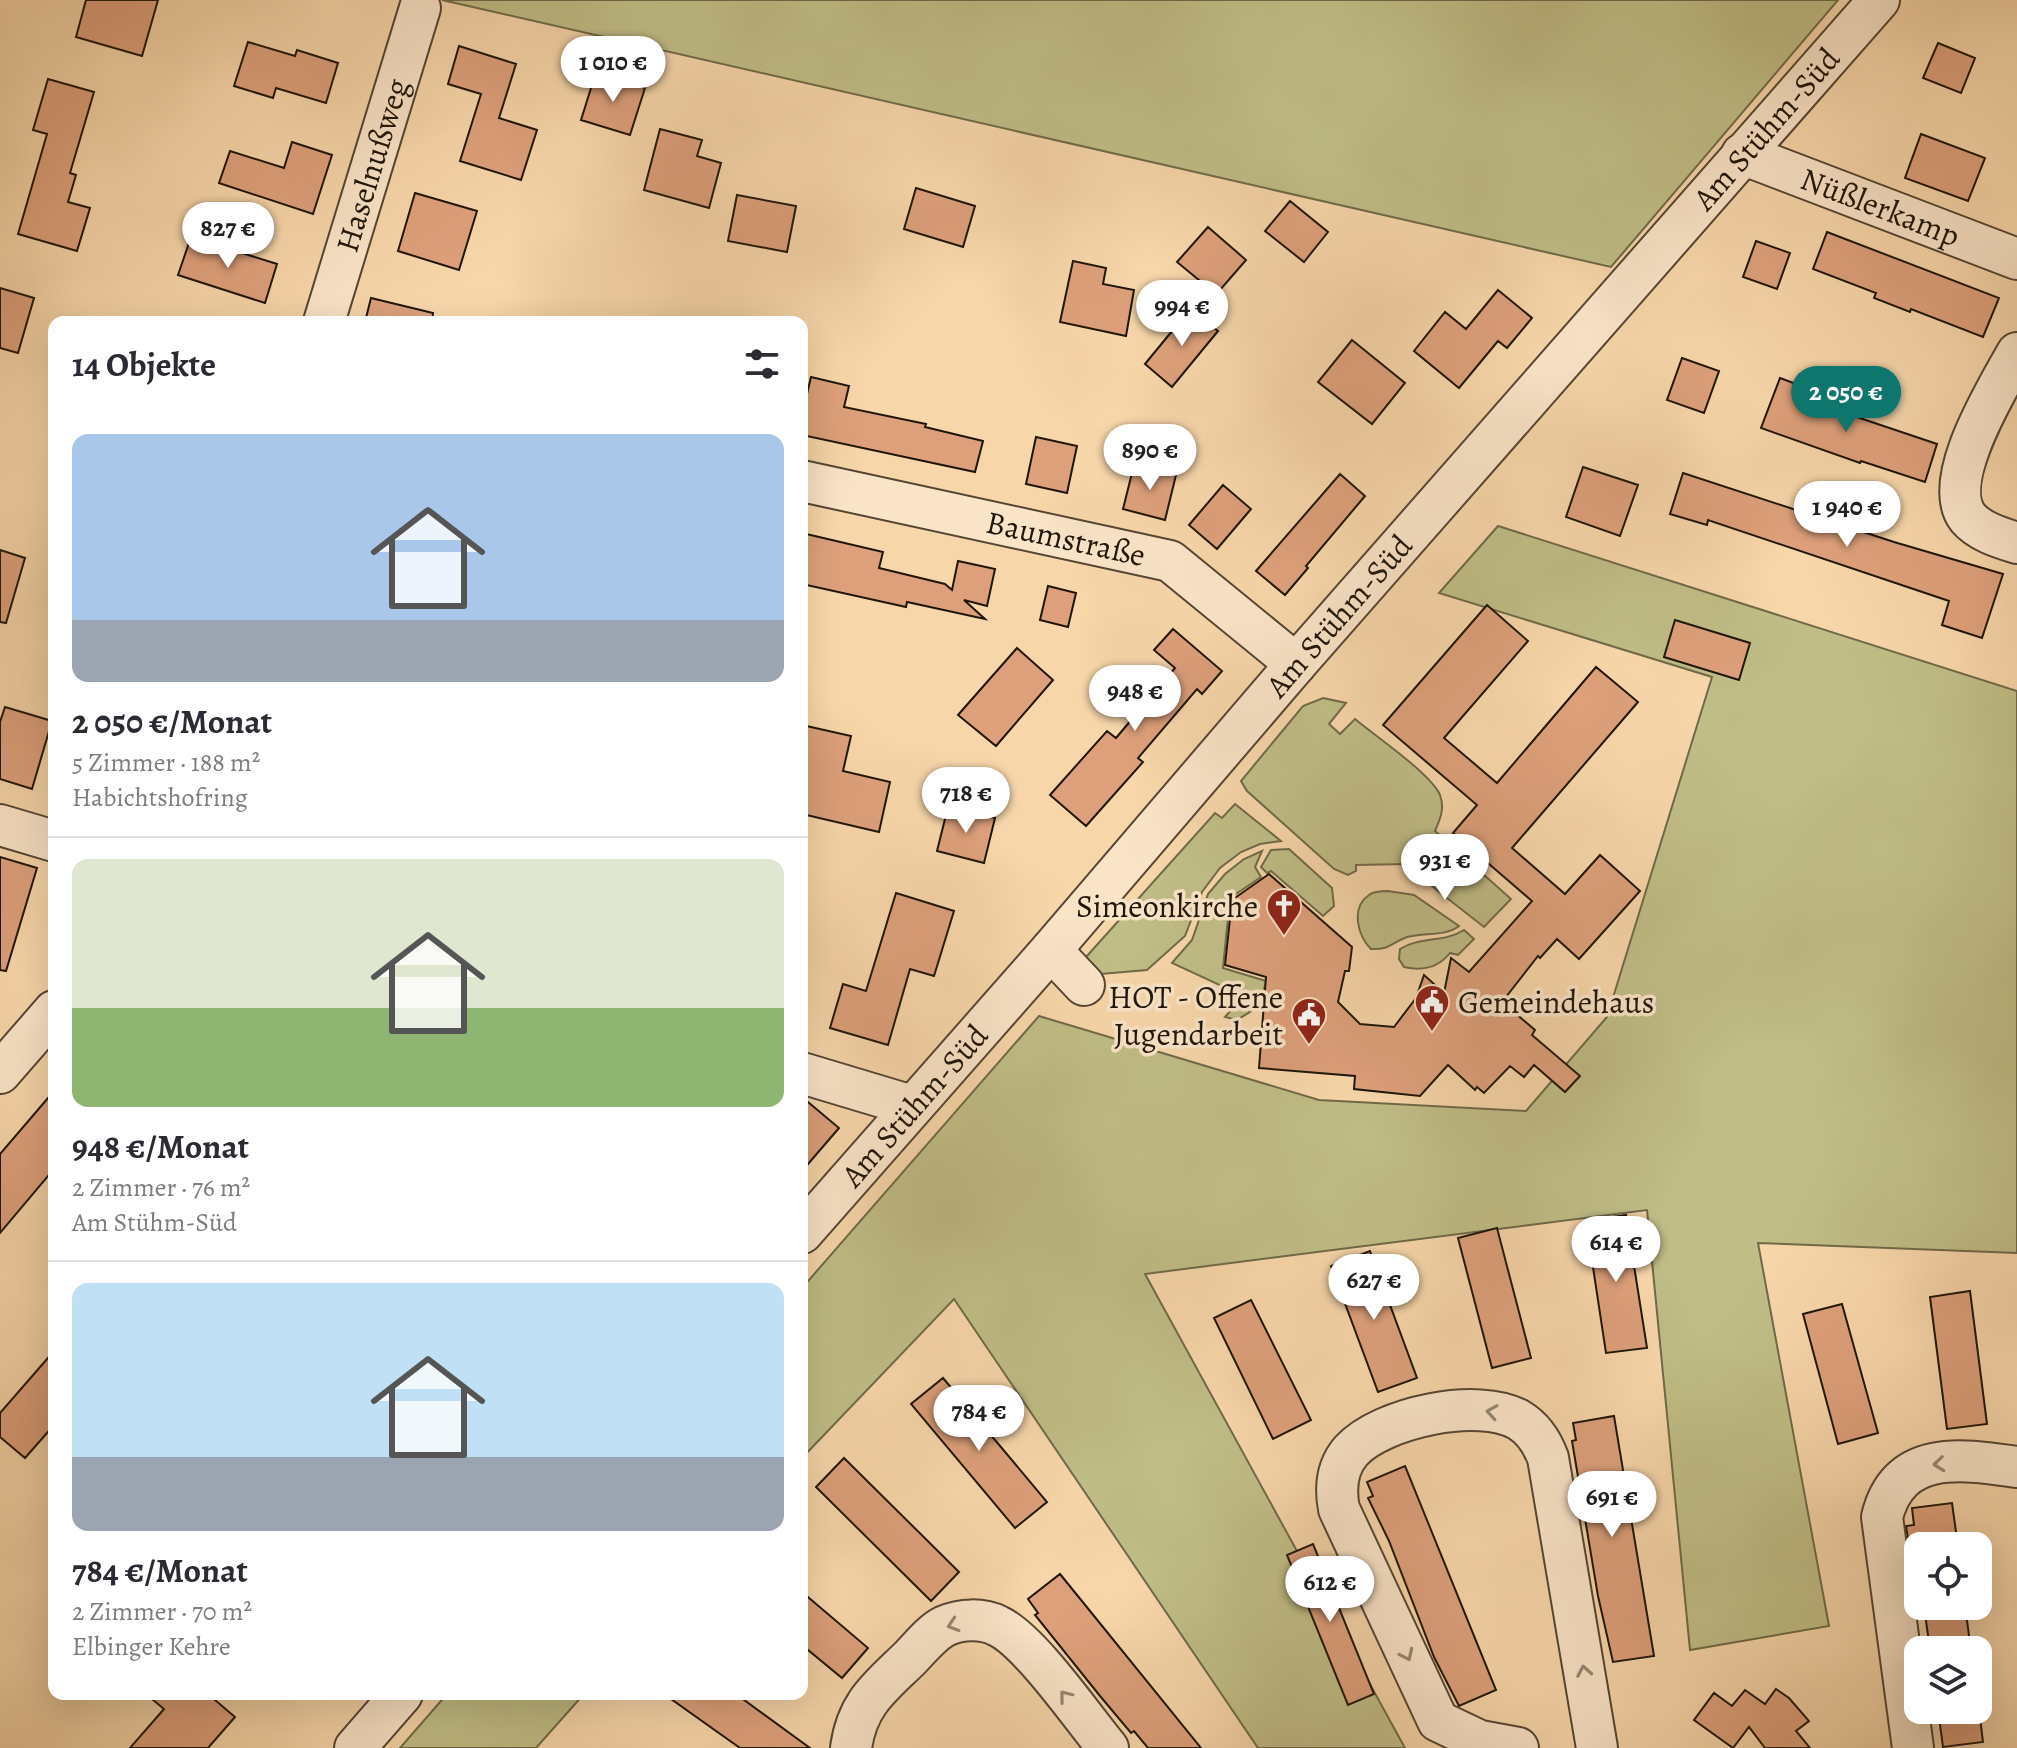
<!DOCTYPE html>
<html lang="de">
<head>
<meta charset="utf-8">
<style>
	body { margin:0; font-family:Alegreya,serif; background:#f2f2f3; color:#2b2b33; height:100vh; display:flex; flex-direction:column; font-size:30px; white-space:nowrap }
	* { box-sizing:border-box; margin:0 }
	p { font-size:26px; color:#7c7c81 }
	.icon { flex:none; width:44px; height:44px; fill:none; stroke:currentColor; stroke-width:2; stroke-linecap:round; stroke-linejoin:round }
	.map { position:relative; flex:1; overflow:hidden }
	.drawer { position:absolute; left:48px; top:316px; width:760px; height:1384px; display:flex; flex-direction:column; background:#fff; border-radius:16px; box-shadow:0 8px 32px #0002 }
	.drawer>* { flex:none }
	.controls { position:absolute; left:1904px; top:1532px; display:grid; gap:16px }
	.controls a { display:grid; place-items:center; width:88px; height:88px; border-radius:16px; background:#fff; box-shadow:0 8px 32px #0002; font-size:40px }
	.price { position:absolute; translate:-50% -68px; padding:0 18px; border-radius:28px; background:#fff; color:#222; font-size:26px; line-height:52px; filter:drop-shadow(0 2px 4px #0008) }
	.price::after { content:''; position:absolute; left:50%; top:48px; width:24px; height:18px; margin-left:-12px; background:inherit; clip-path:polygon(0 0,100% 0,50% 100%) }
	.price.active { background:#0f766e; color:#fff }
	ul { padding:0; list-style:none }
	li { display:grid; align-content:center; gap:16px; height:424px; padding:0 24px }
	li+li { border-top:2px solid #e1e1e2 }
	li span { display:grid; place-items:center; height:248px; border-radius:16px; color:#555 }
	li>.icon { margin-inline-start:auto }
	span .icon { width:144px; height:144px; fill:#fffc; stroke-width:1 }
	li b { font-size:34px }
	h2 { display:flex; justify-content:space-between; align-items:center; height:96px; padding:0 24px; font-size:34px }
	.map>svg:first-child { display:block }
</style>
</head>
<body>
<div class="map">
<svg width="2017" height="1748" viewBox="0 0 2017 1748">
	<rect width="100%" height="100%" fill="#f7d6aa"/>
	<filter id="stains"><feTurbulence type="fractalNoise" baseFrequency=".0025" numOctaves="4"/><feColorMatrix values="0 0 0 0 .2 0 0 0 0 .09 0 0 0 0 .02 0 0 0 .5 -.17"/></filter>
	<radialGradient id="worn" r=".72"><stop offset=".6" stop-color="#630" stop-opacity="0"/><stop offset="1" stop-color="#630" stop-opacity=".3"/></radialGradient>
	<path fill="#c0bd86" stroke="#706a48" stroke-width="2" d="M442,0H1838L1611,267Z
		M1498,526L2017,691V1253L1758,1243L1829,1626L1690,1650L1647,1210L1145,1274L1405,1748H1258L954,1299L802,1458V1288L1039,1016L1319,1100L1526,1111L1607,1017L1712,677L1439,593Z
		M1323,698L1346,703L1329,724L1340,734L1355,719C1375,736 1430,773 1440,795C1445,809 1440,819 1435,831L1511,899L1484,927L1424,880L1406,872V864L1356,865V871L1348,875L1334,869L1247,791L1241,781L1303,706Z
		M1235,804L1281,841L1260,844L1241,852L1220,868L1202,892L1185,936L1147,970L1089,975L1078,966L1215,813L1222,818Z
		M1289,849L1332,888L1334,906L1323,916L1271,871L1267,873L1261,867L1271,850Z
		M1262,851L1255,867L1261,877L1230,898L1223,968L1266,981L1264,989L1274,992L1266,1002L1237,1020L1225,1017L1233,1008L1235,997L1222,986L1172,963L1192,940L1208,894L1225,874L1244,859Z
		M1388,891L1414,895L1459,926C1445,937 1424,932 1407,937C1391,943 1390,950 1371,949C1358,936 1350,908 1369,895C1374,891 1382,891 1388,891Z
		M1464,930L1474,939L1458,955L1450,953C1438,968 1421,971 1404,967L1399,959L1400,949C1420,936 1444,943 1464,930Z
		M447,1694H584L536,1748H400Z"/>
	<path fill="#dda07b" stroke="#1f160b" stroke-width="2" d="M86,0H158L142,56L76,37Z
		M248,42L295,56L297,50L338,63L326,103L276,88L273,98L234,86Z
		M1938,43L1975,58L1961,93L1923,78Z
		M459,46L516,64L499,118L537,130L521,180L460,161L481,94L448,84Z
		M596,72L645,88L630,135L581,120Z
		M48,79L94,92L70,173L76,175L68,202L90,208L77,251L18,234L47,134L33,130Z
		M660,129L702,140L697,156L721,163L709,208L644,190Z
		M1921,134L1985,158L1968,201L1905,178Z
		M292,142L332,155L313,214L219,183L230,151L284,168Z
		M916,188L975,206L963,247L904,229Z
		M415,193L477,211L459,270L398,251Z
		M737,195L796,206L787,252L728,241Z
		M1290,201L1328,232L1304,262L1265,231Z
		M1208,227L1246,260L1220,290H1211L1177,262Z
		M1827,232L1999,298L1983,337L1911,309L1910,312L1874,298L1876,293L1813,269Z
		M191,237L277,264L265,303L178,275Z
		M1756,241L1790,253L1777,289L1743,277Z
		M1073,261L1106,268L1103,284L1134,290L1126,336L1060,322Z
		M0,288L34,298L18,353L0,348Z
		M1498,290L1532,318L1507,348L1498,341L1459,388L1414,351L1445,312L1466,329Z
		M371,298L433,313L432,322H365Z
		M1191,308L1218,331L1172,387L1145,364Z
		M1352,340L1405,383L1372,424L1318,382Z
		M1682,358L1719,371L1704,413L1667,400Z
		M811,377L849,386L844,407L926,424L925,427L983,441L975,472L802,435V415Z
		M1780,378L1807,388L1803,399L1937,444L1925,482L1861,461L1860,463L1761,428Z
		M1036,437L1077,446L1067,493L1026,484Z
		M1134,465L1176,475L1165,520L1123,509Z
		M1583,467L1638,485L1620,536L1566,517Z
		M1683,473L1894,542L2003,574L1982,638L1942,625L1949,601L1708,520L1707,525L1670,514Z
		M1340,474L1365,496L1306,566L1308,568L1285,595L1256,571Z
		M1223,485L1251,509L1217,549L1189,525Z
		M802,533L883,552L879,568L945,584L952,590L958,561L995,569L987,606L964,600L985,619L907,602L906,607L802,584Z
		M0,550L25,558L6,623L0,622Z
		M1048,586L1076,593L1068,627L1040,620Z
		M1487,605L1528,641L1444,738L1497,783L1596,667L1638,702L1512,848L1565,894L1600,855L1640,891L1579,959L1557,939L1540,958L1538,956L1502,1002L1535,1030L1532,1035L1580,1076L1565,1092L1534,1065L1524,1077L1510,1066L1484,1093L1477,1087L1475,1090L1448,1065L1420,1096L1354,1089L1355,1076L1259,1068L1266,977L1225,965L1232,900L1269,874L1352,947L1349,971H1345L1338,1002L1360,1024L1394,1027L1416,998L1424,975L1444,993L1451,958L1469,972L1532,901L1453,833L1477,805L1383,725Z
		M1675,620L1750,643L1739,680L1664,657Z
		M1173,629L1222,671L1202,694L1197,689L1138,758L1143,762L1086,826L1050,795L1107,731L1116,738L1175,668L1154,650Z
		M1017,648L1053,680L996,746L958,715Z
		M5,707L52,721L32,789L0,779V722Z
		M802,725L851,736L843,771L890,782L879,832L802,814Z
		M948,807L995,818L984,863L937,851Z
		M0,857L37,868L6,971L0,970Z
		M896,893L954,911L934,976L910,969L888,1045L830,1028L843,984L866,991Z
		M54,1091V1169L0,1233V1154Z
		M802,1097L839,1128L802,1171Z
		M1626,1215L1647,1348L1606,1353L1586,1221Z
		M1497,1228L1531,1358L1492,1368L1458,1238Z
		M1370,1251L1417,1378L1378,1392L1331,1266Z
		M1970,1291L1987,1424L1947,1429L1930,1297Z
		M1251,1300L1311,1420L1273,1439L1214,1318Z
		M1842,1304L1878,1433L1838,1444L1803,1314Z
		M54,1351V1425L25,1458L0,1437V1413Z
		M943,1378L1047,1502L1015,1528L911,1404Z
		M1614,1416L1654,1656L1613,1662L1598,1596L1572,1441L1576,1440L1573,1423Z
		M844,1458L959,1572L931,1601L816,1487Z
		M1405,1466L1496,1690L1459,1706L1434,1657L1389,1541L1368,1498L1373,1496L1367,1482Z
		M1952,1503L1958,1546H1909L1906,1526L1914,1525L1912,1508Z
		M1313,1544L1374,1694L1348,1705L1287,1555Z
		M1060,1574L1201,1748H1148L1134,1731L1131,1733L1100,1696L1035,1615L1038,1613L1028,1599Z
		M802,1592L868,1648L842,1678L802,1645Z
		M1924,1606H1965L1971,1650H1930Z
		M1776,1689L1789,1698L1809,1721L1796,1731L1810,1748H1765L1749,1727L1733,1748L1694,1720L1714,1693L1732,1706L1745,1690L1765,1704Z
		M146,1694H208L235,1717L208,1748H130L164,1709Z
		M664,1694H736L810,1748H740Z
		M1938,1710H1979L1983,1742L1943,1747Z"/>
	<g fill="none" stroke-linecap="round" stroke-linejoin="round">
		<defs>
			<g id="minor">
				<path id="s1" d="M1742,154L2017,259"/>
				<path id="s2" d="M324,322L420,8"/>
				<path d="M2017,353C1998,388 1939,481 1968,518C1980,532 2001,538 2017,543"/>
				<path id="s3" d="M802,481L1170,561L1296,664"/>
				<path d="M0,825L54,841"/>
				<path d="M1051,950L1084,985"/>
				<path d="M0,1073L54,1011"/>
				<path d="M802,1073L912,1106"/>
				<path id="s4" d="M802,1233L1051,950L1296,664L1879,0"/>
				<path d="M355,1748L402,1694"/>
				<path d="M851,1748C857,1704 879,1688 909,1659C920,1648 931,1633 945,1626C961,1619 982,1618 998,1626C1030,1641 1083,1718 1108,1748"/>
				<path d="M1518,1748L1480,1741L1438,1721L1339,1509C1335,1488 1337,1467 1351,1451C1382,1417 1479,1397 1519,1420C1534,1429 1542,1442 1548,1458L1597,1748"/>
				<path d="M1913,1748L1882,1517C1899,1449 1961,1459 2017,1467"/>
			</g>
		</defs>
		<use href="#minor" stroke="#554633" stroke-width="44"/>
		<use href="#minor" stroke="#fae4c8" stroke-width="40"/>
	</g>
	<defs><path id="oneway-chevron" d="M-2-3.5L2.5 0L-2 3.5" fill="none" stroke-width="1.6" stroke-linecap="round" stroke-linejoin="round" transform="scale(2)"/></defs>
	<g stroke="#978773">
		<use href="#oneway-chevron" transform="translate(1492 1412) rotate(-171)"/>
		<use href="#oneway-chevron" transform="translate(1939 1464) rotate(174)"/>
		<use href="#oneway-chevron" transform="translate(953 1625) rotate(162)"/>
		<use href="#oneway-chevron" transform="translate(1407 1655) rotate(65)"/>
		<use href="#oneway-chevron" transform="translate(1584 1671) rotate(-100)"/>
		<use href="#oneway-chevron" transform="translate(1065 1696) rotate(-129)"/>
	</g>
	<defs>
		<symbol id="church-pin" viewBox="-11 -11 22 30"><path d="M0 17L-7.5 6A9.5 9.5 0 1 1 7.5 6Z" fill="#8f2418" stroke="#fae4c8"/><path d="M-1.2-6h2.4v3.5h3.3v2.4h-3.3V6h-2.4V-.1h-3.3v-2.4h3.3Z" fill="#fff"/></symbol>
		<symbol id="civic-pin" viewBox="-11 -11 22 30"><path d="M0 17L-7.5 6A9.5 9.5 0 1 1 7.5 6Z" fill="#8f2418" stroke="#fae4c8"/><path d="M-.6-6.5H3V-4.5H.6V-3L4-1V1h2V6H-6V1h2V-1L-.6-3ZM-1.2 2.5V6h2.4V2.5Z" fill="#fff"/></symbol>
	</defs>
	<g fill-rule="evenodd">
		<use href="#church-pin" x="1264" y="886" width="40" height="54"/>
		<use href="#civic-pin" x="1412" y="982" width="40" height="54"/>
		<use href="#civic-pin" x="1289" y="995" width="40" height="54"/>
	</g>
	<g text-anchor="middle" stroke-width="7" stroke-linejoin="round" paint-order="stroke">
		<g font-size="32" fill="#1f160b" stroke="#fae4c8">
			<text dy="11" stroke="none"><textPath href="#s4" startOffset="1466">Am Stühm-Süd</textPath></text>
			<text dy="11" stroke="none"><textPath href="#s2" startOffset="164">Haselnußweg</textPath></text>
			<text dy="11" stroke="none"><textPath href="#s1" startOffset="148">Nüßlerkamp</textPath></text>
			<text dy="11" stroke="none"><textPath href="#s3" startOffset="270">Baumstraße</textPath></text>
			<text dy="11" stroke="none"><textPath href="#s4" startOffset="818">Am Stühm-Süd</textPath></text>
			<text dy="11" stroke="none"><textPath href="#s4" startOffset="170">Am Stühm-Süd</textPath></text>
		</g>
		<g font-size="32" fill="#1f160b" stroke="#fae4c8" text-anchor="end">
			<text x="1258" y="917">Simeonkirche</text>
			<text x="1283" y="1008">HOT - Offene<tspan x="1283" dy="37">Jugendarbeit</tspan></text>
			<text x="1458" y="1013" text-anchor="start">Gemeindehaus</text>
		</g>
	</g>
	<rect width="100%" height="100%" filter="url(#stains)"/>
	<rect width="100%" height="100%" fill="url(#worn)"/>
</svg>
<div class="controls">
<a><svg class="icon" aria-label="locate" viewBox="0 0 24 24"><circle cx="12" cy="12" r="6"/><path d="M12 2v4M12 18v4M2 12h4M18 12h4"/></svg></a>
<a><svg class="icon" aria-label="layers" viewBox="0 0 24 24"><path d="M12 4l9 5-9 5-9-5zM3 14l9 5 9-5"/></svg></a>
</div>
<b class="price" style="left:613px;top:104px">1 010 €</b>
<b class="price" style="left:228px;top:270px">827 €</b>
<b class="price" style="left:1182px;top:348px">994 €</b>
<b class="price active" style="left:1846px;top:434px">2 050 €</b>
<b class="price" style="left:1150px;top:492px">890 €</b>
<b class="price" style="left:1847px;top:549px">1 940 €</b>
<b class="price" style="left:1135px;top:733px">948 €</b>
<b class="price" style="left:966px;top:835px">718 €</b>
<b class="price" style="left:1445px;top:902px">931 €</b>
<b class="price" style="left:1616px;top:1284px">614 €</b>
<b class="price" style="left:1374px;top:1322px">627 €</b>
<b class="price" style="left:979px;top:1453px">784 €</b>
<b class="price" style="left:1612px;top:1539px">691 €</b>
<b class="price" style="left:1330px;top:1624px">612 €</b>
<section class="drawer">
<h2>14 Objekte<svg class="icon" aria-label="filters" viewBox="0 0 24 24"><path d="M4 7h16M4 17h16"/><circle cx="9" cy="7" r="2"/><circle cx="15" cy="17" r="2"/></svg></h2>
<ul>
<li><span style="background:linear-gradient(#a9c7e8 75%,#9aa5b1 0)"><svg class="icon" aria-label="home" viewBox="0 0 24 24"><path d="M3 11l9-7 9 7M6 9v11h12V9"/></svg></span><div><b>2 050 €/Monat</b><p>5 Zimmer · 188 m²</p><p>Habichtshofring</p></div></li>
<li><span style="background:linear-gradient(#dfe7d0 60%,#8fb573 0)"><svg class="icon" aria-label="home" viewBox="0 0 24 24"><path d="M3 11l9-7 9 7M6 9v11h12V9"/></svg></span><div><b>948 €/Monat</b><p>2 Zimmer · 76 m²</p><p>Am Stühm-Süd</p></div></li>
<li><span style="background:linear-gradient(#bfe0f5 70%,#9aa5b1 0)"><svg class="icon" aria-label="home" viewBox="0 0 24 24"><path d="M3 11l9-7 9 7M6 9v11h12V9"/></svg></span><div><b>784 €/Monat</b><p>2 Zimmer · 70 m²</p><p>Elbinger Kehre</p></div></li>
</ul>
</section>
</div>
</body>
</html>
